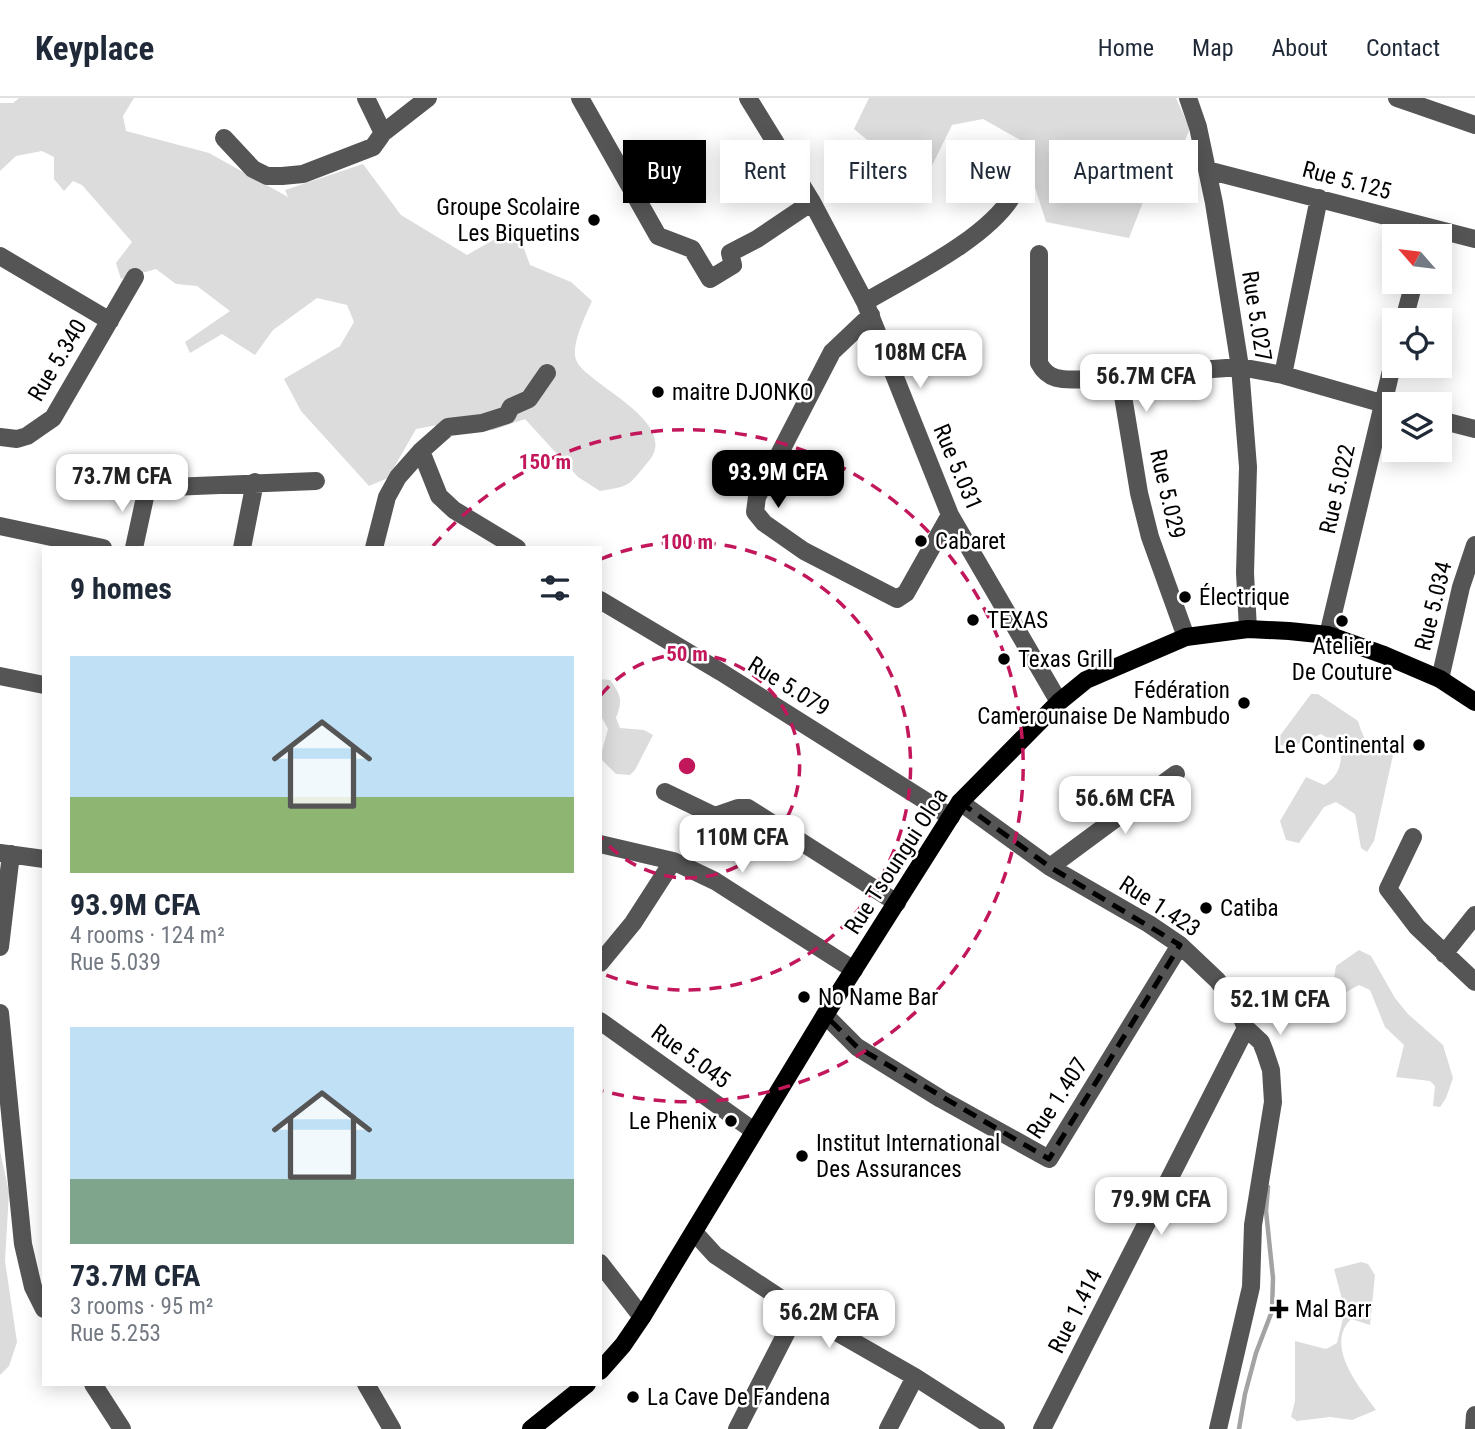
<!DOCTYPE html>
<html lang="en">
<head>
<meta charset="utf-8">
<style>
	body { margin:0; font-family:"Roboto Condensed",sans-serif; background:#f6f6f7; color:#1f2937; height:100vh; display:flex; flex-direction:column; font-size:26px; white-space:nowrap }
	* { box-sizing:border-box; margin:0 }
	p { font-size:23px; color:#747a83 }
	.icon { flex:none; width:38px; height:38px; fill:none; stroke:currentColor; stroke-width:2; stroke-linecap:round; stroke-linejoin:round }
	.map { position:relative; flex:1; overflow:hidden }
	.drawer { position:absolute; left:42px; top:448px; width:560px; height:840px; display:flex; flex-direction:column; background:#fff; border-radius:0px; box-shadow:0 4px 18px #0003 }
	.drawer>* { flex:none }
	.top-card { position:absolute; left:623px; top:42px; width:665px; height:63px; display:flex; gap:14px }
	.needle { width:46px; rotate:298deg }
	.fabs { position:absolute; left:1382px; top:126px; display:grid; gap:14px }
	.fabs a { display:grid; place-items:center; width:70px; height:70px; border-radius:0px; background:#fff; box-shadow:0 4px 18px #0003; font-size:35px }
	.price { position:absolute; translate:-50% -60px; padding:0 16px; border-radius:14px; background:#fff; color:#222; font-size:23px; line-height:46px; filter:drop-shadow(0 2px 4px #0008) }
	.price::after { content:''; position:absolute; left:50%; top:42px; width:21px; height:16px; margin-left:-10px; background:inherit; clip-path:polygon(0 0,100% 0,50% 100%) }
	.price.on { background:#000; color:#fff }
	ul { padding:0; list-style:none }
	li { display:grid; align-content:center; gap:14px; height:371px; padding:0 28px }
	li span { display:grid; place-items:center; height:217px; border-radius:0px; color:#555 }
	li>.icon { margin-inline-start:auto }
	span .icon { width:126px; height:126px; fill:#fffc; stroke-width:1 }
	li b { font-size:30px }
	h2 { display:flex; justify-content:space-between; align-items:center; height:84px; padding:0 28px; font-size:30px }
	.tag { padding:0 24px; border-radius:0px; background:#fff; box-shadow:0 4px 18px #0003; font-size:24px; line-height:63px }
	.tag.on { background:#000; color:#fff }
	header { display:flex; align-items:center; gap:42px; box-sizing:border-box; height:98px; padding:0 35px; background:#fff; border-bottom:2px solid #e0e1e3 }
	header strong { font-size:33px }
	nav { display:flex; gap:38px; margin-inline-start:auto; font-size:24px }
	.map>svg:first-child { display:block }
</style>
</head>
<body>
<header>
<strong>Keyplace</strong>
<nav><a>Home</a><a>Map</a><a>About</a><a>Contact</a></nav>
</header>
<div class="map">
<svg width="1475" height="1331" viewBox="0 0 1475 1331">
	<rect width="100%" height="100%" fill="#fff"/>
	<path fill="#dcdcdc" d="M19,0H134L123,18L126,33L209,55L288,99L285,92L363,66L401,117L467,157L516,129L530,167L571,184L592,203C586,217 569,250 577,264C590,288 682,325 648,364C628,388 631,388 600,393L578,379L525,321L493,332L460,323L416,331L388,380L369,388L301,313L284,281L340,248L354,224L347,207L317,200L273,232L255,257L222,236L190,255L185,244L230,213L197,188L176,186L156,171L121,181L116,165L132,144L82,87L73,83L64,93L54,81V59L42,53L16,58L0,73V5H13Z
		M869,0H1176L1190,31L1177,60L1178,78L1145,99L1129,140L1046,124L1020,42L983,21L952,27L922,88L854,31Z
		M600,581L610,582C621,597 623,602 616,620L620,630L644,632L653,637L635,672L630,677L616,676L600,660L608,631L600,616Z
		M1311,596H1318L1358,623C1370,663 1377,638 1393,657L1374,743L1367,754L1361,750L1355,716L1336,704L1324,709L1299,745L1286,742L1280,723L1306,679L1324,687C1339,679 1344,662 1339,647L1321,636L1293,648L1273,647Z
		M1359,852L1371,858L1395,900L1408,916L1443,947L1453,980L1446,1000L1440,1009L1433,1008L1435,988L1430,983L1396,979L1404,947L1385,929L1370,892L1359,887L1341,897L1333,886L1336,868Z
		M0,1053L9,1094L5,1163L17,1244L9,1268L0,1277Z
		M1361,1164L1368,1166L1375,1177L1370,1227L1351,1221C1324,1248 1360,1290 1376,1312L1352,1322L1330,1319L1297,1323L1291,1319L1295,1303V1243L1326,1251L1337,1245L1345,1212L1334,1171Z"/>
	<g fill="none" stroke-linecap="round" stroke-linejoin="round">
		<path stroke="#a3a3a3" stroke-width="4.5" d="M1239,1331L1245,1296L1256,1255L1272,1213L1273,1180L1266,1113L1268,1089"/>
		<path stroke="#555" stroke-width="18" d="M366,0L383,35L428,0
			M580,0L658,138L692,151L710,181L733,167L730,155L757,141L812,104
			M748,0L812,104L865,204L950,417L1059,604
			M1188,0L1198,29L1214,105L1240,269L1248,369L1245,475L1248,531
			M1397,0L1475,27
			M224,40L253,71L267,78H282L303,76L373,49L383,35
			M1207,72L1475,141
			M1039,156V265C1057,300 1098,263 1123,298L1139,395L1150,439L1186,539
			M0,158L110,223
			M865,204C909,178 987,141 1013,97C1021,84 1022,70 1024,55
			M871,217L832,254L757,399L755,414L764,425L804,453L897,501L906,495L950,417
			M1404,222L1414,184
			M1283,277L1319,100
			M1116,288L1130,277L1240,269L1283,277L1395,309
			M1440,322L1475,331
			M0,339L17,341L27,338L53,320L135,179
			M421,353L439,398L454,412L517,450
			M0,428L103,450
			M134,450L147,390L316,383
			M242,450L255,384
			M374,450L387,399L398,379L421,353L448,329L482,325L507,317L511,309L529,301L547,275
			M600,502L721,574L951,719
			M1328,537L1395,256
			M0,578L44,587
			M1440,581L1461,489L1475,447
			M665,694L715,718L738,710H748L897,805
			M960,704L1050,769L1149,826L1180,847L1217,882L1236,906L1246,930L1261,944L1265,954L1271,972L1273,1004L1253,1127L1251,1189L1218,1331
			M1413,739L1388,791L1417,829L1475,884
			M600,746L673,763L715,783L854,872
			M0,755L44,761
			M1050,769L1176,676
			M0,849L11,756
			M1444,856L1475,817
			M600,865L633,825L673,763
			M0,915L23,1146L33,1189L44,1211
			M825,917L857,949L941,1001L1049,1061L1180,847
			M600,923L754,1033
			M694,1134L715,1157L798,1212L915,1279L996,1331
			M600,1165L642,1219
			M93,1286L122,1331
			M366,1286L392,1331
			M737,1331L798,1212
			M888,1331L915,1279
			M1042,1331L1246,930
			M1474,1331L1475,1317"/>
		<path stroke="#000" stroke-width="18" d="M600,1273L623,1247L642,1219L825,917L960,704L1059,604L1086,582L1186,539L1248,531L1289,533L1328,537L1384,557L1440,581L1475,604
			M531,1331L587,1286"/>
	</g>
	<path fill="none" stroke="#000" stroke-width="5" stroke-dasharray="14 9" stroke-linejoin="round" d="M960,704L1050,769L1180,847L1049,1061L857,949L825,917Z"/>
	<g fill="none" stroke="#c2185b" stroke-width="3.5" stroke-dasharray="12 9">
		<path d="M601 597A112 112 0 1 1 601 739"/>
		<path d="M601 461A224 224 0 1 1 601 875"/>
		<path d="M433 448A336 336 0 1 1 603 993"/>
	</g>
	<g fill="#000" stroke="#fff" stroke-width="2.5">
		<circle cx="594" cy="122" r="7"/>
		<circle cx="658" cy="294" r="7"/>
		<circle cx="921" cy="443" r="7"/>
		<circle cx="1185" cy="499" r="7"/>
		<circle cx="973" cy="522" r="7"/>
		<circle cx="1342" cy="523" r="7"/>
		<circle cx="1004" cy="561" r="7"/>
		<circle cx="1244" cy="605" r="7"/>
		<circle cx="1419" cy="647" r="7"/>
		<circle cx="1206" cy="810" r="7"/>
		<circle cx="804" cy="899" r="7"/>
		<circle cx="731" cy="1023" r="7"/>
		<circle cx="802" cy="1058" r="7"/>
		<path d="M1275.5 1200.5h7v7h7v7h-7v7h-7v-7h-7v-7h7z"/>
		<circle cx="633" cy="1299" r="7"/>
	</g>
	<g text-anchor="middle" stroke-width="5" stroke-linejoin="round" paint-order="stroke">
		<g font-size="23" fill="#000" stroke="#fff">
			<text transform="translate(1347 82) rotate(15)" y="8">Rue 5.125</text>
			<text transform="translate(1257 218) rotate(81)" y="8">Rue 5.027</text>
			<text transform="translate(57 262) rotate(-59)" y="8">Rue 5.340</text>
			<text transform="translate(958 369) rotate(67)" y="8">Rue 5.031</text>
			<text transform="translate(1337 391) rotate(-77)" y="8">Rue 5.022</text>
			<text transform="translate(1168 396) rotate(77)" y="8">Rue 5.029</text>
			<text transform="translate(1433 508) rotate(-76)" y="8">Rue 5.034</text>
			<text transform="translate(789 588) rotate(32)" y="8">Rue 5.079</text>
			<text transform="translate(896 763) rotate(-57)" y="8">Rue Tsoungui Oloa</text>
			<text transform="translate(1160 808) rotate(33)" y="8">Rue 1.423</text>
			<text transform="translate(691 958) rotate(36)" y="8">Rue 5.045</text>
			<text transform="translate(1057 1000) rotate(-57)" y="8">Rue 1.407</text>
			<text transform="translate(1075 1213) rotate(-63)" y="8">Rue 1.414</text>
		</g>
		<g font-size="23" fill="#000" stroke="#fff" text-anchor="start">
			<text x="580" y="117" text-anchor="end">Groupe Scolaire<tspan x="580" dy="26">Les Biquetins</tspan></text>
			<text x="672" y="302">maitre DJONKO</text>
			<text x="935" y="451">Cabaret</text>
			<text x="1199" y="507">Électrique</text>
			<text x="987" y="530">TEXAS</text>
			<text x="1342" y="556" text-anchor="middle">Atelier<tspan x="1342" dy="26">De Couture</tspan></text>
			<text x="1018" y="569">Texas Grill</text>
			<text x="1230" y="600" text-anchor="end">Fédération<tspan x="1230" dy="26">Camerounaise De Nambudo</tspan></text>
			<text x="1405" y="655" text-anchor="end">Le Continental</text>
			<text x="1220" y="818">Catiba</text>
			<text x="818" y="907">No Name Bar</text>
			<text x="717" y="1031" text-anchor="end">Le Phenix</text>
			<text x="816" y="1053">Institut International<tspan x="816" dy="26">Des Assurances</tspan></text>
			<text x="1295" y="1219">Mal Barr</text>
			<text x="647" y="1307">La Cave De Fandena</text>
		</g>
	</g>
	<circle cx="687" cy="668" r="10" fill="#c2185b" stroke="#fff" stroke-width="3.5"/>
	<g font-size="21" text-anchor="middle" font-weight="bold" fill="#c2185b" stroke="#fff" stroke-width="5" stroke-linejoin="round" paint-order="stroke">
		<text x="545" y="371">150 m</text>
		<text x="687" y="451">100 m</text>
		<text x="687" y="563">50 m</text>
	</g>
</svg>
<div class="fabs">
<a><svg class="needle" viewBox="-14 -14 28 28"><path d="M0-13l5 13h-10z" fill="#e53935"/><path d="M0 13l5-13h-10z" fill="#747a83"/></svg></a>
<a><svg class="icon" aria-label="locate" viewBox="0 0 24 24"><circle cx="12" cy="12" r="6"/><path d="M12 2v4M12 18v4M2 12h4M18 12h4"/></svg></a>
<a><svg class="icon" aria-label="layers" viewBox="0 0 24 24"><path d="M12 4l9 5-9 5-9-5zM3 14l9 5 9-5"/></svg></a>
</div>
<b class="price" style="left:920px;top:292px">108M CFA</b>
<b class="price" style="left:1146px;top:316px">56.7M CFA</b>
<b class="price on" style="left:778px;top:412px">93.9M CFA</b>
<b class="price" style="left:122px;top:416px">73.7M CFA</b>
<b class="price" style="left:1125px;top:738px">56.6M CFA</b>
<b class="price" style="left:742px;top:777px">110M CFA</b>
<b class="price" style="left:1280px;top:939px">52.1M CFA</b>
<b class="price" style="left:1161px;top:1139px">79.9M CFA</b>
<b class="price" style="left:829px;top:1252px">56.2M CFA</b>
<div class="top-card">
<a class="tag on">Buy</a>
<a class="tag">Rent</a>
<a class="tag">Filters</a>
<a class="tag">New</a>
<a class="tag">Apartment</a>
</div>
<section class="drawer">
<h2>9 homes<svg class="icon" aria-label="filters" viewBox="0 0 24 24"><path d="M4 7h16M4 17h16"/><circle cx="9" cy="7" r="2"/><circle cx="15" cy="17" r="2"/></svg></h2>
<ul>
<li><span style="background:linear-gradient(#bfe0f5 65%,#8fb573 0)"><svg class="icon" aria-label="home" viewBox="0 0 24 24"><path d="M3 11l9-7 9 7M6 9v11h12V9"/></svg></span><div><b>93.9M CFA</b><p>4 rooms · 124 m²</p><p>Rue 5.039</p></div></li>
<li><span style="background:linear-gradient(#bfe0f5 70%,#7fa58c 0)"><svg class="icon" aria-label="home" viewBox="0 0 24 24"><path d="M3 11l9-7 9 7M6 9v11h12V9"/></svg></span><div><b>73.7M CFA</b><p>3 rooms · 95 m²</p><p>Rue 5.253</p></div></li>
</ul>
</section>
</div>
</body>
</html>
